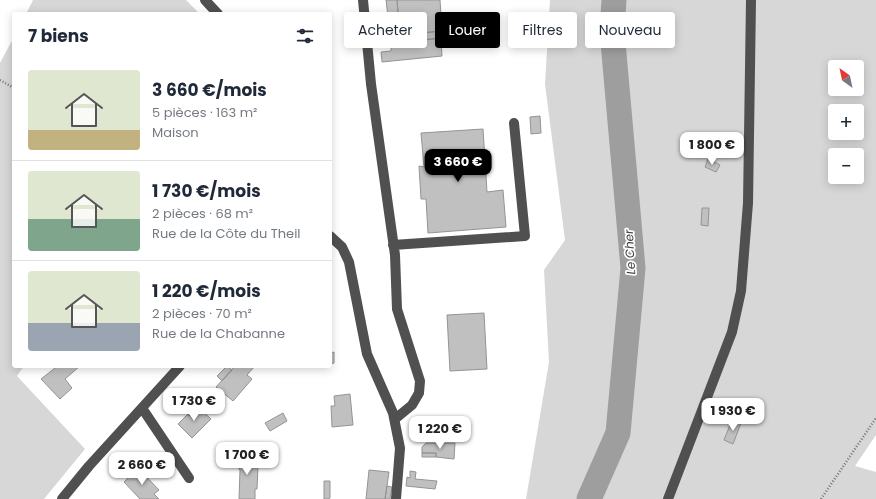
<!DOCTYPE html>
<html lang="fr">
<head>
<meta charset="utf-8">
<style>
	body { margin:0; font-family:Poppins,sans-serif; background:#f6f6f7; color:#1f2937; height:100vh; display:flex; flex-direction:column; font-size:15px; white-space:nowrap }
	* { box-sizing:border-box; margin:0 }
	p { font-size:13px; color:#747a83 }
	.icon { flex:none; width:22px; height:22px; fill:none; stroke:currentColor; stroke-width:2; stroke-linecap:round; stroke-linejoin:round }
	.map { position:relative; flex:1; overflow:hidden }
	.side { position:absolute; left:12px; top:12px; width:320px; height:356px; display:flex; flex-direction:column; background:#fff; border-radius:4px; box-shadow:0 2px 10px #0003 }
	.side>* { flex:none }
	.top-card { position:absolute; left:344px; top:12px; width:380px; height:36px; display:flex; gap:8px }
	.needle { width:26px; rotate:327deg }
	.fabs { position:absolute; left:828px; top:60px; display:grid; gap:8px }
	.fabs a { display:grid; place-items:center; width:36px; height:36px; border-radius:4px; background:#fff; box-shadow:0 2px 10px #0003; font-size:20px }
	.price { position:absolute; translate:-50% -34px; padding:0 9px; border-radius:8px; background:#fff; color:#222; font-size:13px; line-height:26px; filter:drop-shadow(0 1px 2px #0008) }
	.price::after { content:''; position:absolute; left:50%; top:24px; width:12px; height:9px; margin-left:-6px; background:inherit; clip-path:polygon(0 0,100% 0,50% 100%) }
	.price.on { background:#000; color:#fff }
	ul { padding:0; list-style:none }
	li { display:flex; align-items:center; gap:12px; height:100px; padding:0 16px }
	li+li { border-top:1px solid #e0e1e3 }
	li span { display:grid; place-items:center; flex:none; width:112px; height:80px; border-radius:4px; color:#555 }
	li>.icon { margin-inline-start:auto }
	span .icon { width:48px; height:48px; fill:#fffc; stroke-width:1 }
	li b { font-size:17px }
	h2 { display:flex; justify-content:space-between; align-items:center; height:48px; padding:0 16px; font-size:17px }
	.chip { padding:0 14px; border-radius:4px; background:#fff; box-shadow:0 2px 10px #0003; font-size:14px; line-height:36px }
	.chip.on { background:#000; color:#fff }
	.map>svg:first-child { display:block }
</style>
</head>
<body>
<div class="map">
<svg width="876" height="499" viewBox="0 0 876 499">
	<rect width="100%" height="100%" fill="#fff"/>
	<path fill="#d7d7d7" fill-rule="evenodd" d="M33,0H186L200,14H26Z
		M550,0H876V435L855,466L876,472V499H526L549,362L544,270L565,240L545,84ZM835,67H857V89H835ZM835,111H857V133H835ZM835,155H857V177H835Z
		M14,37V366H24L17,376L85,449L44,499H0V63Z"/>
	<g fill="none" stroke-linecap="round" stroke-linejoin="round">
		<path stroke="#9e9e9e" stroke-width="25" d="M589,499L618,433L633,268L612,31L614,0"/>
	</g>
	<path fill="#c0c0c0" stroke="#949494" d="M386,0H397L400,35L442,31L443,38L391,43Z
		M397,0H440L442,31L400,35Z
		M441,38L442,56L382,62L381,52L391,51V43Z
		M540,116L541,133L531,134L530,117Z
		M483,129L487,192L503,190L506,227L428,233L426,199H421L419,166L424,167L421,133Z
		M708,159L720,165L716,172L705,167Z
		M702,208H709L708,226L701,225Z
		M484,313L487,369L450,371L447,315Z
		M334,352V363L330,364V353Z
		M53,366H80L65,379L72,388L60,399L41,379L55,368Z
		M227,366L232,370L222,381L217,376Z
		M235,366H255L247,375L252,379L233,401L216,387Z
		M350,394L353,425L332,427L331,406H335L334,396Z
		M198,407L211,419L192,438L178,424L188,414L189,416Z
		M283,413L287,421L270,431L265,423Z
		M732,420L741,423L733,444L724,440Z
		M426,443H455L454,459L436,457V453H422V447Z
		M248,451L258,466L257,489H255V499H239L240,470L233,459Z
		M422,453H436V457H422Z
		M138,468L159,490L154,494L159,499H140L124,482Z
		M369,470L389,472L385,499H366Z
		M410,471L416,472L415,479L437,481L435,489L406,486L407,477L410,478Z
		M324,481H330V498L328,499H324Z
		M387,486L392,487L390,499H385Z"/>
	<g fill="none" stroke-linecap="round" stroke-linejoin="round">
		<path stroke="#727272" stroke-width="2.5" stroke-dasharray="1 2" stroke-linecap="butt" d="M0,80L14,88
			M821,499L876,418"/>
		<path stroke="#505050" stroke-width="10" d="M205,0L218,14
			M363,0L371,84L395,255L397,309L420,381L419,393L412,405L395,419
			M330,236L342,247L349,262L367,354L393,413L400,448L396,499
			M393,245L525,236L514,123
			M142,408L189,478
			M62,499L89,466L180,366
			M668,499L732,332L741,291L748,203L751,0"/>
	</g>
	<g text-anchor="middle" stroke-width="3.5" stroke-linejoin="round" paint-order="stroke">
		<g font-size="12" font-style="italic" fill="#3f3f3f" stroke="#fff">
			<text transform="translate(630 252) rotate(-93)" y="4">Le Cher</text>
		</g>
	</g>
</svg>
<div class="fabs">
<a><svg class="needle" viewBox="-14 -14 28 28"><path d="M0-13l5 13h-10z" fill="#e53935"/><path d="M0 13l5-13h-10z" fill="#747a83"/></svg></a>
<a>+</a>
<a>−</a>
</div>
<b class="price" style="left:712px;top:166px">1 800 €</b>
<b class="price on" style="left:458px;top:183px">3 660 €</b>
<b class="price" style="left:194px;top:422px">1 730 €</b>
<b class="price" style="left:733px;top:432px">1 930 €</b>
<b class="price" style="left:440px;top:450px">1 220 €</b>
<b class="price" style="left:247px;top:476px">1 700 €</b>
<b class="price" style="left:142px;top:486px">2 660 €</b>
<div class="top-card">
<a class="chip">Acheter</a>
<a class="chip on">Louer</a>
<a class="chip">Filtres</a>
<a class="chip">Nouveau</a>
</div>
<section class="side">
<h2>7 biens<svg class="icon" aria-label="filters" viewBox="0 0 24 24"><path d="M4 7h16M4 17h16"/><circle cx="9" cy="7" r="2"/><circle cx="15" cy="17" r="2"/></svg></h2>
<ul>
<li><span style="background:linear-gradient(#dfe7d0 75%,#c2b280 0)"><svg class="icon" aria-label="home" viewBox="0 0 24 24"><path d="M3 11l9-7 9 7M6 9v11h12V9"/></svg></span><div><b>3 660 €/mois</b><p>5 pièces · 163 m²</p><p>Maison</p></div></li>
<li><span style="background:linear-gradient(#dfe7d0 60%,#7fa58c 0)"><svg class="icon" aria-label="home" viewBox="0 0 24 24"><path d="M3 11l9-7 9 7M6 9v11h12V9"/></svg></span><div><b>1 730 €/mois</b><p>2 pièces · 68 m²</p><p>Rue de la Côte du Theil</p></div></li>
<li><span style="background:linear-gradient(#dfe7d0 65%,#9aa5b1 0)"><svg class="icon" aria-label="home" viewBox="0 0 24 24"><path d="M3 11l9-7 9 7M6 9v11h12V9"/></svg></span><div><b>1 220 €/mois</b><p>2 pièces · 70 m²</p><p>Rue de la Chabanne</p></div></li>
</ul>
</section>
</div>
</body>
</html>
